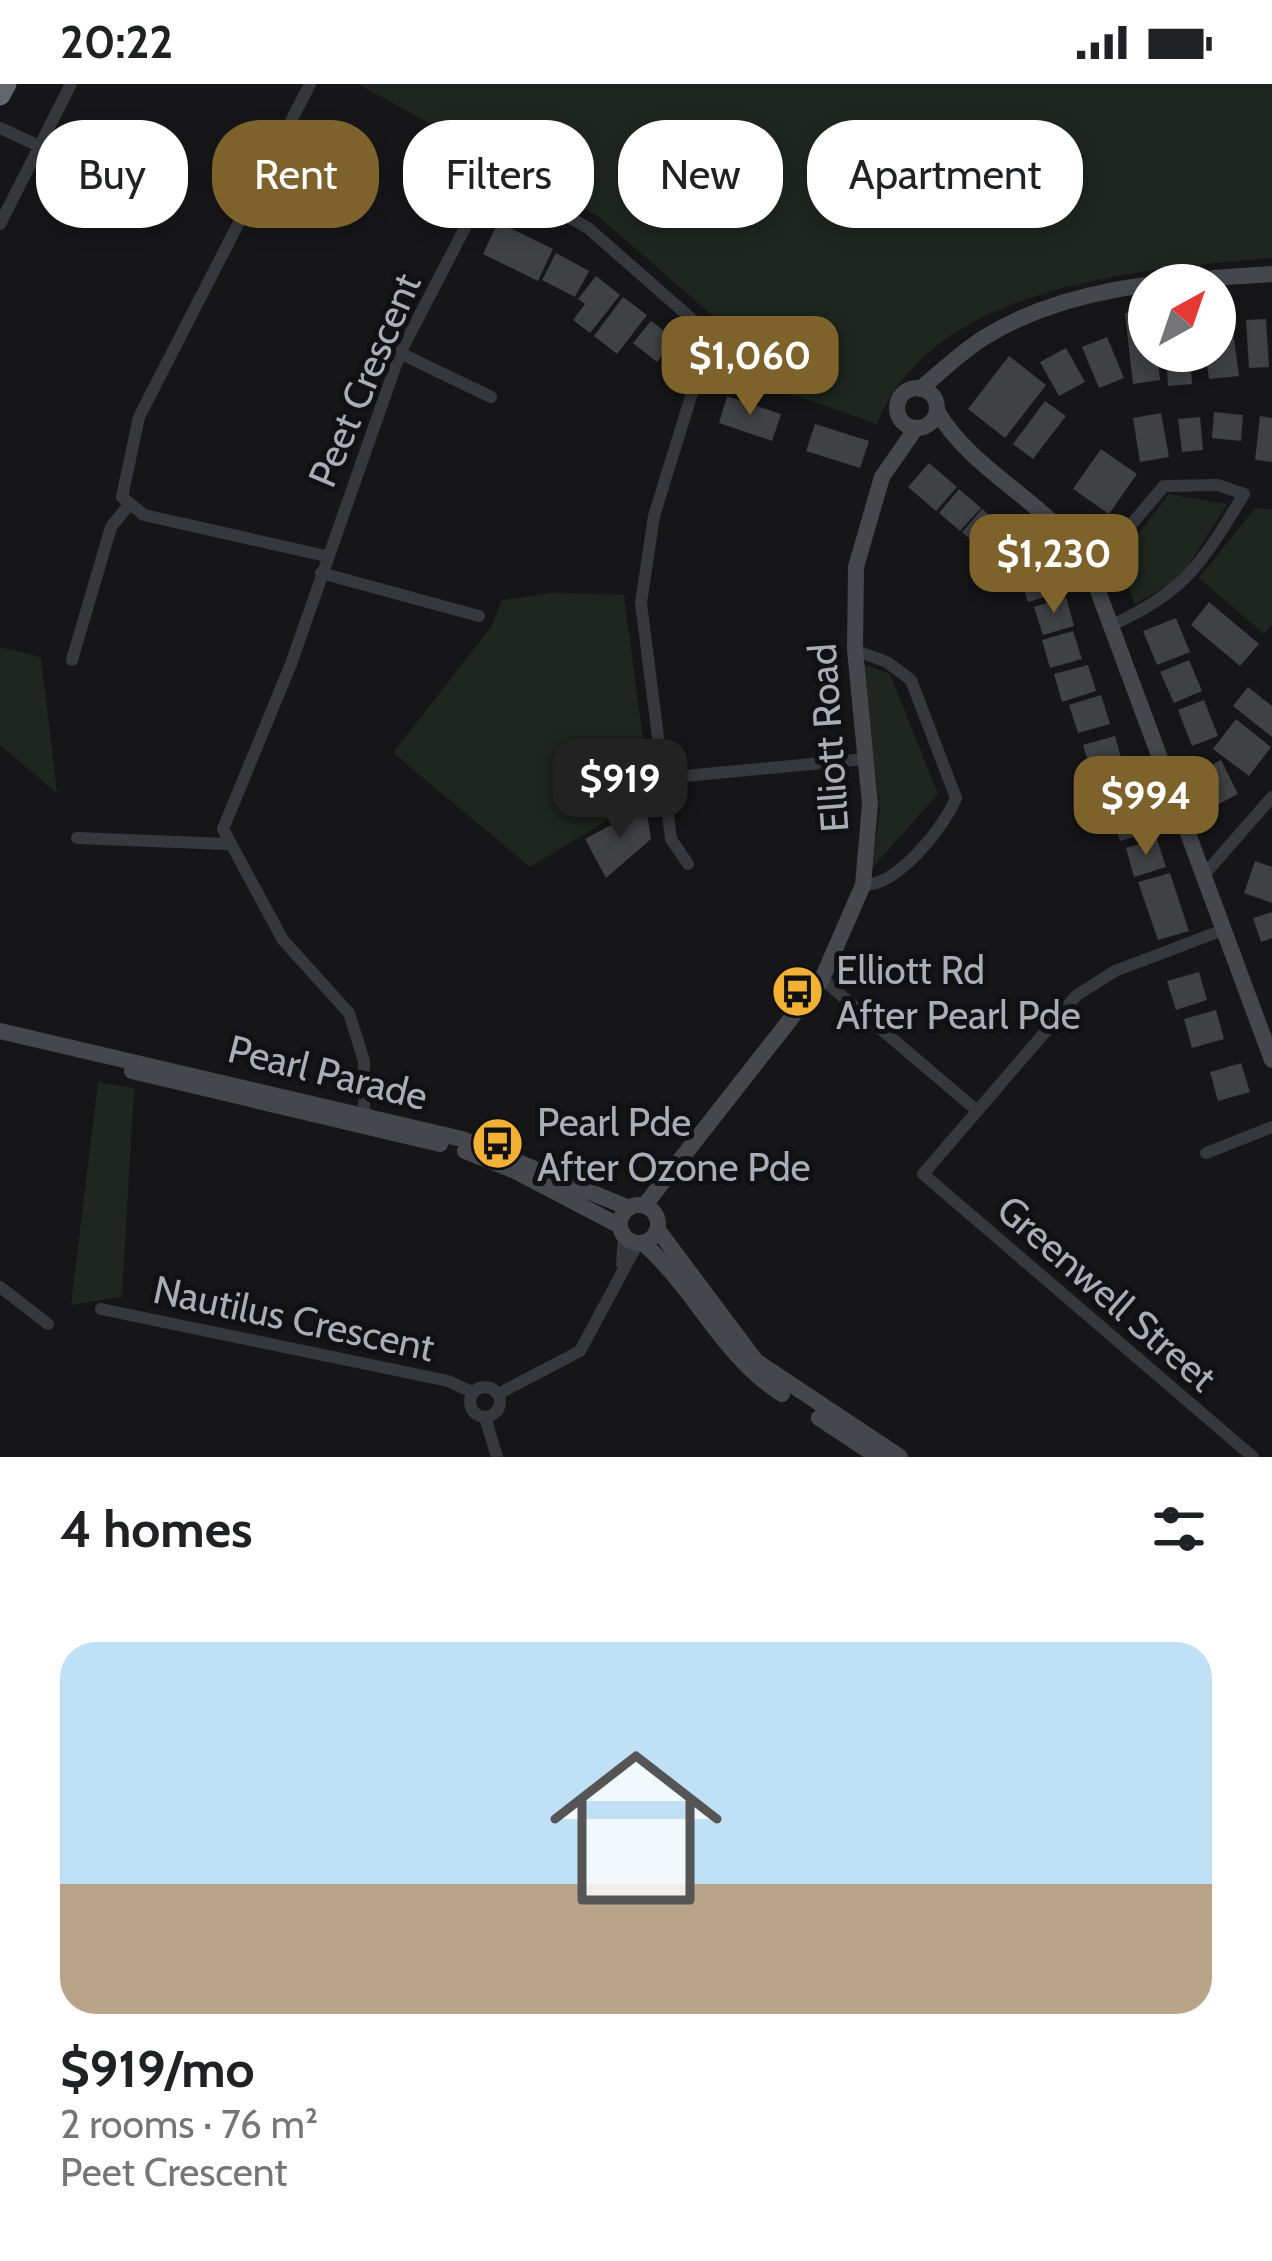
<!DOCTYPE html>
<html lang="en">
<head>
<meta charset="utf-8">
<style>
	body { margin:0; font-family:Cabin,sans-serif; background:#f2f2f2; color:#202124; height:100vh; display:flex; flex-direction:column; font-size:45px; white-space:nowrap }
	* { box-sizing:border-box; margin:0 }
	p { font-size:39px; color:#757577 }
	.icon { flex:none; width:66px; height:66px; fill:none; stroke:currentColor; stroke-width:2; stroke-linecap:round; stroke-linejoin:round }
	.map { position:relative; height:1373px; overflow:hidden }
	.panel { display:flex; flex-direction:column; background:#fff; flex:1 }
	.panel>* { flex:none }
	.hud { position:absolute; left:36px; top:36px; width:1200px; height:108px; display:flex; gap:24px }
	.needle { width:78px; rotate:40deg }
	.buttons { position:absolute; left:1128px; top:180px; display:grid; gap:24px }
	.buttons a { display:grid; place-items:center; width:108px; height:108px; border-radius:50%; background:#fff; box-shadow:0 6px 18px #0003; font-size:60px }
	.price { position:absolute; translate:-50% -102px; padding:0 27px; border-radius:24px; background:#7e622b; color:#fff; font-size:39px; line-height:78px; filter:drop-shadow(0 3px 6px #0008) }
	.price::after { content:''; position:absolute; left:50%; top:72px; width:36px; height:27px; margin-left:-18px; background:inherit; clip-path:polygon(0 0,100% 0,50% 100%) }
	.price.selected { background:#222; color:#fff }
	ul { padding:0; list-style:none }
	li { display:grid; align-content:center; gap:24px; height:636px; padding:0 60px }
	li span { display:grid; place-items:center; height:372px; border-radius:36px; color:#555 }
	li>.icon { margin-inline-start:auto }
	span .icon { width:216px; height:216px; fill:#fffc; stroke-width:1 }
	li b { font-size:51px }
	h2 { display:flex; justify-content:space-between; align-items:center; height:144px; padding:0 60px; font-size:51px }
	.tag { padding:0 42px; border-radius:48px; background:#fff; box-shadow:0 6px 18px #0003; font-size:42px; line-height:108px }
	.tag.selected { background:#7e622b; color:#fff }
	.status { display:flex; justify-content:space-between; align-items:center; height:84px; padding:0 60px; background:#fff; direction:ltr }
	.status svg { height:33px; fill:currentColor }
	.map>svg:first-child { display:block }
</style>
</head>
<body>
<div class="status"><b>20:22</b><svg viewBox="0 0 49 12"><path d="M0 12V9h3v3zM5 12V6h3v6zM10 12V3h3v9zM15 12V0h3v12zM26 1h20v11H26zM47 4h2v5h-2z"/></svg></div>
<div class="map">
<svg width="1272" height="1373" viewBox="0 0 1272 1373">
	<rect width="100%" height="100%" fill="#161618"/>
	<path fill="#1e261f" d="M358,0H1272V174C1143,185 932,200 877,340L719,285L728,245L598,132Z
		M1169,410L1227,420L1180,495L1135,520L1118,476Z
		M1255,424L1272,425V541L1264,550L1199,494Z
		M552,509L624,511L650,710L530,783L393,669L491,543L502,516Z
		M0,563L41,573L57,709L0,661Z
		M862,580L890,590L938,710L872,784L880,725Z
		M98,998L134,1004L122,1213L71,1221Z"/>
	<path fill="#404145" d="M427,56L466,74L453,104L413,86Z
		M498,138L553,165L538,197L483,170Z
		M556,169L589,187L575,213L542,196Z
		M596,192L620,211L590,249L573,236L585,220L578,215Z
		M623,213L647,231L617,270L594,252Z
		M1149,226V267H1157L1160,296L1133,300L1125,229Z
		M1231,233L1239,292L1209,295L1205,267H1215V235Z
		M1266,235L1269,283L1249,284L1246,236Z
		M651,237L675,255L657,278L633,259Z
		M1107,253L1124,294L1099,304L1082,263Z
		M1066,264L1085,298L1059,312L1040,278Z
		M1166,267H1190L1192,300L1168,302Z
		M1009,272L1046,301L1005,354L968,325Z
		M727,312L781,330L772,357L719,339Z
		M1045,317L1066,332L1033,375L1013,360Z
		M1214,328L1243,331L1241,357L1212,354Z
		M1161,329L1169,373L1140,378L1133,334Z
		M1260,332L1272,334V378L1255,376Z
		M1200,333L1203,366L1182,368L1178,335Z
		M815,340L869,357L860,384L806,367Z
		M1101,365L1137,390L1109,430L1073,405Z
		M929,379L957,403L936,427L908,403Z
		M959,405L981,424L960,447L939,429Z
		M982,425L1004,443L983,467L962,448Z
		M1009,447L1030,466L1010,489L988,471Z
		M1051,480L1059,509L1028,518L1019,490Z
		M1066,513L1074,542L1043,551L1034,523Z
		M1209,518L1259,560L1240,582L1191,541Z
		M1176,534L1190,568L1157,581L1143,547Z
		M1073,547L1082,575L1050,584L1042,556Z
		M1189,576L1202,607L1174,619L1160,588Z
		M1088,581L1096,607L1062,618L1054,590Z
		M1248,603L1272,622V653L1233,622Z
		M1101,611L1110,640L1078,649L1069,621Z
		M1204,616L1218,652L1192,662L1178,626Z
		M1236,635L1271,663L1249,692L1213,665Z
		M1115,652L1123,681L1092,690L1083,661Z
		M1221,676L1238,710L1215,722L1197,688Z
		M1128,686L1136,714L1105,724L1096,695Z
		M1143,719L1151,748L1120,757L1111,729Z
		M646,722L651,755L606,794L585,755Z
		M1157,755L1166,783L1134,793L1126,764Z
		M1255,777L1272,783V819L1244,809Z
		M1170,789L1189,847L1158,856L1138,798Z
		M1272,828V854L1261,858L1253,834Z
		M1199,888L1207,916L1176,926L1167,897Z
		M1216,926L1224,955L1192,964L1184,935Z
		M1241,979L1250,1008L1218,1017L1210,988Z"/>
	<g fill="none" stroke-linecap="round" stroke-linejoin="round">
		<path stroke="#37383d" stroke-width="12" d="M310,0L139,333L122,413L144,431L326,472
			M0,44L39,62
			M0,140L71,0
			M400,269L491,313
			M1088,480L1114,461L1164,402L1218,401L1244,410C1202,479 1186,507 1112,541
			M321,489L479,532
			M855,566L887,578L911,596L956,714C943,745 897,802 863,801
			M72,576L111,443L128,422
			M663,694L866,675
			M77,754L227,760
			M1203,792L1272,713
			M1223,846L1115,887L1077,911L923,1090L1253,1373
			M822,895L975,1025
			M364,1035V977L349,929L283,856L223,745L291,580L400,269L493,90L588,144L710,251L654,432L641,519L671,755L688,780
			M1206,1069L1272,1043
			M622,1180L624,1152
			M0,1203L48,1240
			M101,1225L448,1297L472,1308
			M470 1318a15 15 0 1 1 30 0a15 15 0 1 1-30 0Z
			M498,1310L580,1267L638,1159
			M485,1333L497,1373"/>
		<path stroke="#45474d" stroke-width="16" d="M897 324a20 20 0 1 1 40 0a20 20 0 1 1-40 0Z
			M920,305C941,288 962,267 985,253C1071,200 1174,197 1272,190
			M937,327C973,389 1049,418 1088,480L1272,976
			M0,947L462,1055L629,1124
			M132,987L440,1060
			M465,1067L513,1086L620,1142
			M620 1140a19 19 0 1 1 38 0a19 19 0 1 1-38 0Z
			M644,1122L822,895L863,801L870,720L855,566L856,483L882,393L916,344
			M658,1146L756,1277L900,1373
			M643,1159C695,1205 723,1273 782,1310
			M819,1334L878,1373"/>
		<path stroke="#63666e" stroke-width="21" d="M0,11L6,0"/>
	</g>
	<defs>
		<symbol id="bus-disc" viewBox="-11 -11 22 22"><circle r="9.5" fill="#f2b134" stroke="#111113"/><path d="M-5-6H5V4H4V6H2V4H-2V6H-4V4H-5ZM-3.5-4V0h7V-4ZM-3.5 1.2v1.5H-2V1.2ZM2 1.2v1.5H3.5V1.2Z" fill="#111"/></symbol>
	</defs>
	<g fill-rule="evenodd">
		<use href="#bus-disc" x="768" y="878" width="59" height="59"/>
		<use href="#bus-disc" x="468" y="1030" width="59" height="59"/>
	</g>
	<g text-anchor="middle" stroke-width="10" stroke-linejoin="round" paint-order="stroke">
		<g font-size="39" fill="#a8adb8" stroke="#111113">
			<text transform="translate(364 296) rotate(-67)" y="14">Peet Crescent</text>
			<text transform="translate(828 654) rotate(-94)" y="14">Elliott Road</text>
			<text transform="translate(328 988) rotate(14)" y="14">Pearl Parade</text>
			<text transform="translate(1107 1209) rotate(41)" y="14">Greenwell Street</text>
			<text transform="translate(294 1234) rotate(12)" y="14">Nautilus Crescent</text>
		</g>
		<g font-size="39" fill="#a8adb8" stroke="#111113" text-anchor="start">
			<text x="836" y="900">Elliott Rd<tspan x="836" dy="45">After Pearl Pde</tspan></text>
			<text x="537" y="1052">Pearl Pde<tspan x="537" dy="45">After Ozone Pde</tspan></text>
		</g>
	</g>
</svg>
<div class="buttons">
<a><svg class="needle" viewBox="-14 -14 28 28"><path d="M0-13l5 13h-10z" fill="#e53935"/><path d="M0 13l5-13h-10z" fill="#757577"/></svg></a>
</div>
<b class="price" style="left:750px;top:334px">$1,060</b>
<b class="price" style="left:1054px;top:532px">$1,230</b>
<b class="price selected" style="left:620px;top:757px">$919</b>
<b class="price" style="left:1146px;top:774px">$994</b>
<div class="hud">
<a class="tag">Buy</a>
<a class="tag selected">Rent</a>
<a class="tag">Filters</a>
<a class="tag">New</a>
<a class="tag">Apartment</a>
</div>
</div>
<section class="panel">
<h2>4 homes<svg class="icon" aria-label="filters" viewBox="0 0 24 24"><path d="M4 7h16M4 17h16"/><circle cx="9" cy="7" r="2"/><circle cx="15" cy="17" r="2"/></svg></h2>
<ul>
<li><span style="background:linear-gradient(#bfe0f5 65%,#b9a48a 0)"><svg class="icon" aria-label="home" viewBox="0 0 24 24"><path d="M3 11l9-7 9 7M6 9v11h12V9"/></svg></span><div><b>$919/mo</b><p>2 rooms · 76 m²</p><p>Peet Crescent</p></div></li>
</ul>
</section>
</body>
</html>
